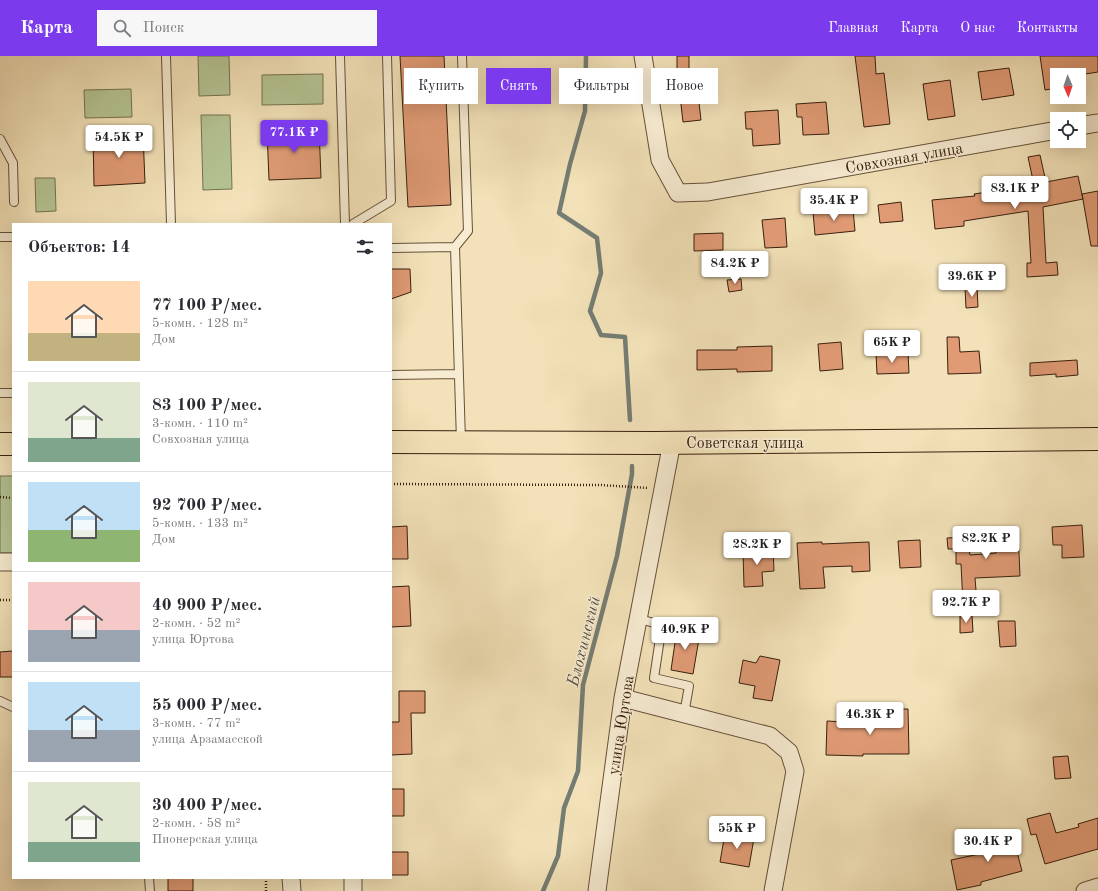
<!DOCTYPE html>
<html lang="ru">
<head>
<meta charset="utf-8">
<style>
	body { margin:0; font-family:"Old Standard TT",serif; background:#f7f7f7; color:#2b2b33; height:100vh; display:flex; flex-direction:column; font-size:15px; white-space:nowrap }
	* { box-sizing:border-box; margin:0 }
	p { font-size:13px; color:#7c7c81 }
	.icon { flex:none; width:22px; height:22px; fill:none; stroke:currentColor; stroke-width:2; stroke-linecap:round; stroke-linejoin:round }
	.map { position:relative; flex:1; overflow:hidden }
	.details { position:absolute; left:12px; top:167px; width:380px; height:656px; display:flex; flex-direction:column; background:#fff; border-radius:0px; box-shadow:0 4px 16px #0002 }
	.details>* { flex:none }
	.hud { position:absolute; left:404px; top:12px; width:380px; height:36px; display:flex; gap:8px }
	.needle { width:26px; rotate:178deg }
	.fabs { position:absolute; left:1050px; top:12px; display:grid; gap:8px }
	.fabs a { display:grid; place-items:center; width:36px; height:36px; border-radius:0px; background:#fff; box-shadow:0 4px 16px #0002; font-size:20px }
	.price { position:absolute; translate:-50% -34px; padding:0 9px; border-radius:4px; background:#fff; color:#222; font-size:13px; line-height:26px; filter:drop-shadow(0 1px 2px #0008) }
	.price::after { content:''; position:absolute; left:50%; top:24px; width:12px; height:9px; margin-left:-6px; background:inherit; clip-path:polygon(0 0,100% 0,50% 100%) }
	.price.current { background:#7c3aed; color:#fff }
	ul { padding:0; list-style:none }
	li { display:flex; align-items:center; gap:12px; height:100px; padding:0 16px }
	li+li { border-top:1px solid #e1e1e2 }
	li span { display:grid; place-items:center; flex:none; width:112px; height:80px; border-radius:0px; color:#555 }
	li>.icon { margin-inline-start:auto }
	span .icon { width:48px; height:48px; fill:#fffc; stroke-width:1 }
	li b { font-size:17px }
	h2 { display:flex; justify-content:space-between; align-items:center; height:48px; padding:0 16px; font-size:17px }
	.pill { padding:0 14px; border-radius:0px; background:#fff; box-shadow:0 4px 16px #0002; font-size:14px; line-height:36px }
	.pill.current { background:#7c3aed; color:#fff }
	header { display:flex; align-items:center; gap:24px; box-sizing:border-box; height:56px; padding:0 20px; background:#7c3aed; color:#fff }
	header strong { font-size:19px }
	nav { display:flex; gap:22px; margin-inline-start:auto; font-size:14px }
	.search { width:280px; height:36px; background:#f7f7f7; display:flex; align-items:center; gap:10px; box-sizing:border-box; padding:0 14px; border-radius:0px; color:#7c7c81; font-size:15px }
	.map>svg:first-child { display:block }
</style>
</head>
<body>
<header>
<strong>Карта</strong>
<div class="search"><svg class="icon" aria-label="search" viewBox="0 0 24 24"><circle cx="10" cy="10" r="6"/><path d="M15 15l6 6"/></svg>Поиск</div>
<nav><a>Главная</a><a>Карта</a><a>О нас</a><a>Контакты</a></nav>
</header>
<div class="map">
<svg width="1098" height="835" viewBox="0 0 1098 835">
	<rect width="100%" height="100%" fill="#f3e2b9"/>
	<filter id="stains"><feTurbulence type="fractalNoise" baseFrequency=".005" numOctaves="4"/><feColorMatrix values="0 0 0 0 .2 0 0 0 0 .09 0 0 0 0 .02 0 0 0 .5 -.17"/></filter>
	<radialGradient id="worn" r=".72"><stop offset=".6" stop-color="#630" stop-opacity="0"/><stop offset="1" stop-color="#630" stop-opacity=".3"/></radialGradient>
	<path fill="#b5c494" stroke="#767250" d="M198,0H229L230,39L199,40Z
		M323,18V48L262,49V19Z
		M131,33L132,61L85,62L84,34Z
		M201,59H230L232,133L203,134Z
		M35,122H55L56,155L36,156Z
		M0,420H13V497H0Z"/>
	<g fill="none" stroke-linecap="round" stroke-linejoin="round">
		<path stroke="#757d73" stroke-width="4.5" d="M586,0L585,55L570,108L559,157L597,182L601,217L590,255L601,279L625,281L630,364
			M543,835L558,800L564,752L578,715L583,629L617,500L632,418V410"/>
	</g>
	<path fill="#e09b75" stroke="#381f0d" d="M400,0H444L451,149L408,151Z
		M677,0H689V13L677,14Z
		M855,0H875L876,18L884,17L890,68L864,71Z
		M1040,0H1098V16L1079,19H1057V32L1045,34Z
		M1009,12L1014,39L982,44L978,16Z
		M950,24L955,60L928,64L923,28Z
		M698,38L701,64L683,66L680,40Z
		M826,46L829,78L803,79L802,61H797L796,48Z
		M778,54L780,88L753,90L752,73H746L745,56Z
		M319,72L321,122L269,124L267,74Z
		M143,77L145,127L94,130L93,79Z
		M1040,99L1046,126L1078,120L1083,143L1043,151L1046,207L1057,206L1058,219L1027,221V207H1031L1028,155L964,165V170L935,173L932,144L975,140L974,138L1034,129L1028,101Z
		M1098,135V190H1091L1082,138Z
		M901,146L903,165L880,167L878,149Z
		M853,153L855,175L815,179L813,156Z
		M785,162L787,191L765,192L762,164Z
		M723,177V194L694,195V178Z
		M391,213H410L411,236L391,243Z
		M741,223L742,234L729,236L727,224Z
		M977,231L978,251L966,252L965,232Z
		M947,281H959L960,296L979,295L981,317L948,318Z
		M841,286L843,313L820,315L818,288Z
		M772,290V315L737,316V313L697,314V294H737V291Z
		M908,297L909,317L877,318L876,298Z
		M1077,304L1078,319L1056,321V318L1030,320V307Z
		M1082,469L1084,501L1062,502V489H1053L1052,471Z
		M407,470L408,503H391V471Z
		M1018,474L1020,520L975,522L977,547L963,548L961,508H956V493H948L947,482L989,480L990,491L969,492L970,499L996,497L995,476Z
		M920,484L921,511L900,512L898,485Z
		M822,486V488L869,486L870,515L852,516V510L823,511L825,532L800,533L797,487Z
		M773,493L774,515L762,516L763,530L744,531L743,495Z
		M409,530L411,570L391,571V531Z
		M960,559H972L973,576L960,577Z
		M998,565H1015L1016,590L1000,591Z
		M677,573L700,577L693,618L671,614Z
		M13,595V621H0V596Z
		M760,600L780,604L772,645L753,642L755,630L739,627L743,604L756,607Z
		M399,635H425V657H411L412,698L391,699V666H399Z
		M881,653H908L909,698H863V700L826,699L827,665L881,668Z
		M1068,700L1071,722L1055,723L1053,701Z
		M391,733H404V760H391Z
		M1050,757L1056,777L1079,771L1078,768L1098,762V793L1045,808L1036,778L1031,779L1027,763Z
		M725,777L754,782L749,811L720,806Z
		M1012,777L1022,815L981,826V829L957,834L951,804L989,796L986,783Z
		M391,796H408V819H391Z
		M168,822H193V835H168Z"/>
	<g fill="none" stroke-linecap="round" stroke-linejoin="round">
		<defs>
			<path id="service" d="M166,0L171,168
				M340,0L345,168
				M0,83L13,107L14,146
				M353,168L391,145L387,0
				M0,181H13
				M455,191L468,175L462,0
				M391,192L455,191L461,385
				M391,319L459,318
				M0,337H13
				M639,563L662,569L654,622L689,630L684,658
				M0,645L13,651
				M149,822L150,835"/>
			<path id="minor" d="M643,0L660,104L678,137L708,136L1057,74
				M1079,70L1098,67
				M0,506H13
				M623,642L770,680L789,696L795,715L773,835
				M291,822L292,835
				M353,822V835
				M597,835L623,642L672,386
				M1085,835L1098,831"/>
			<path id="primary" d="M391,386L654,387L1098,383
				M0,388H13"/>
		</defs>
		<use href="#service" stroke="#675038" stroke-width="10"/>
		<use href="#minor" stroke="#675038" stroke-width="19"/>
		<use href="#primary" stroke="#381f0d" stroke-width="24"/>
		<path stroke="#381f0d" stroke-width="2.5" stroke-dasharray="1 2" stroke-linecap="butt" d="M391,428L601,429L648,432
			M0,441L13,442
			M0,544H13
			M266,822V835"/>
		<use href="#service" stroke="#f7ecd2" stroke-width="8"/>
		<use href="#minor" stroke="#f7ecd2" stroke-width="17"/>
		<use href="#primary" stroke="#f3e2b9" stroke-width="22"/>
	</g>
	<g text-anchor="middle" stroke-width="3" stroke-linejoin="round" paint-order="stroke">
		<g font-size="16" fill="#381f0d" stroke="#f7ecd2">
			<text transform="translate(904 101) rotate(-10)" y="6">Совхозная улица</text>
			<text x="745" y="392">Советская улица</text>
			<text transform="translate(620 669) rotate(-81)" y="6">улица Юртова</text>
		</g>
		<g font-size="17" font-style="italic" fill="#564e40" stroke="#f7ecd2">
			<text transform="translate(583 585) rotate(-76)" y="6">Блохинский</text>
		</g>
	</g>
	<rect width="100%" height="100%" filter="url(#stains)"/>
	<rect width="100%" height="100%" fill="url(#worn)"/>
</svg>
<div class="fabs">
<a><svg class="needle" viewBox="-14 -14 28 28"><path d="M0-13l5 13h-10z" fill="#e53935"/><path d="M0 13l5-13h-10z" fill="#7c7c81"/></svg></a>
<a><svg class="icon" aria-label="locate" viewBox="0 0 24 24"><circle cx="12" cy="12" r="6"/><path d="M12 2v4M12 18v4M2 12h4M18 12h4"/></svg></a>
</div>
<b class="price current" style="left:294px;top:98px">77.1K ₽</b>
<b class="price" style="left:119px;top:103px">54.5K ₽</b>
<b class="price" style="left:1015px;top:154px">83.1K ₽</b>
<b class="price" style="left:834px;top:166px">35.4K ₽</b>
<b class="price" style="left:735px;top:229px">84.2K ₽</b>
<b class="price" style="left:972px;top:242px">39.6K ₽</b>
<b class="price" style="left:892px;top:308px">65K ₽</b>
<b class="price" style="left:986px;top:504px">82.2K ₽</b>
<b class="price" style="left:757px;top:510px">28.2K ₽</b>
<b class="price" style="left:966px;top:568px">92.7K ₽</b>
<b class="price" style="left:685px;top:595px">40.9K ₽</b>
<b class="price" style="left:870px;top:680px">46.3K ₽</b>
<b class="price" style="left:737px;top:794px">55K ₽</b>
<b class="price" style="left:988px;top:807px">30.4K ₽</b>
<div class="hud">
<a class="pill">Купить</a>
<a class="pill current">Снять</a>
<a class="pill">Фильтры</a>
<a class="pill">Новое</a>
</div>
<section class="details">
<h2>Объектов: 14<svg class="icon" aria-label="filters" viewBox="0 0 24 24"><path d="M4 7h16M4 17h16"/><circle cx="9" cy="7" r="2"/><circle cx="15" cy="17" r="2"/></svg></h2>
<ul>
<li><span style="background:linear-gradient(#ffd9b3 65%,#c2b280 0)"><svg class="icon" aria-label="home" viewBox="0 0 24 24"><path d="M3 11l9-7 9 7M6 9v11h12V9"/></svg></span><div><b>77 100 ₽/мес.</b><p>5-комн. · 128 m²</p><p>Дом</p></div></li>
<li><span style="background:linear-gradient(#dfe7d0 70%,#7fa58c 0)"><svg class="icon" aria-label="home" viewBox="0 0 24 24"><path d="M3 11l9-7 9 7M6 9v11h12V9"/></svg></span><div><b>83 100 ₽/мес.</b><p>3-комн. · 110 m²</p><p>Совхозная улица</p></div></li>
<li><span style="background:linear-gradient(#bfe0f5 60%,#8fb573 0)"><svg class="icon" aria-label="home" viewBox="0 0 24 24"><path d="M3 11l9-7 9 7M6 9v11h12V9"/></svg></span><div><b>92 700 ₽/мес.</b><p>5-комн. · 133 m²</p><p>Дом</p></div></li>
<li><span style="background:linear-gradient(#f6c9c9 60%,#9aa5b1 0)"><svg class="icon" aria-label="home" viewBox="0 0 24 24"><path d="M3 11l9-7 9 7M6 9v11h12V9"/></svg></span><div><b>40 900 ₽/мес.</b><p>2-комн. · 52 m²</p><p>улица Юртова</p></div></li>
<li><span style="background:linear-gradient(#bfe0f5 60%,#9aa5b1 0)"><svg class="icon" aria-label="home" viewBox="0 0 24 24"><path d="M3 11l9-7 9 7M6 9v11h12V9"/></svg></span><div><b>55 000 ₽/мес.</b><p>3-комн. · 77 m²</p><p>улица Арзамасской</p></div></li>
<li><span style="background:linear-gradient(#dfe7d0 75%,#7fa58c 0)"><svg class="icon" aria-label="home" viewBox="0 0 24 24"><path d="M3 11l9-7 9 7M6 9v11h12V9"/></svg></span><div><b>30 400 ₽/мес.</b><p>2-комн. · 58 m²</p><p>Пионерская улица</p></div></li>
</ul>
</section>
</div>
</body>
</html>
